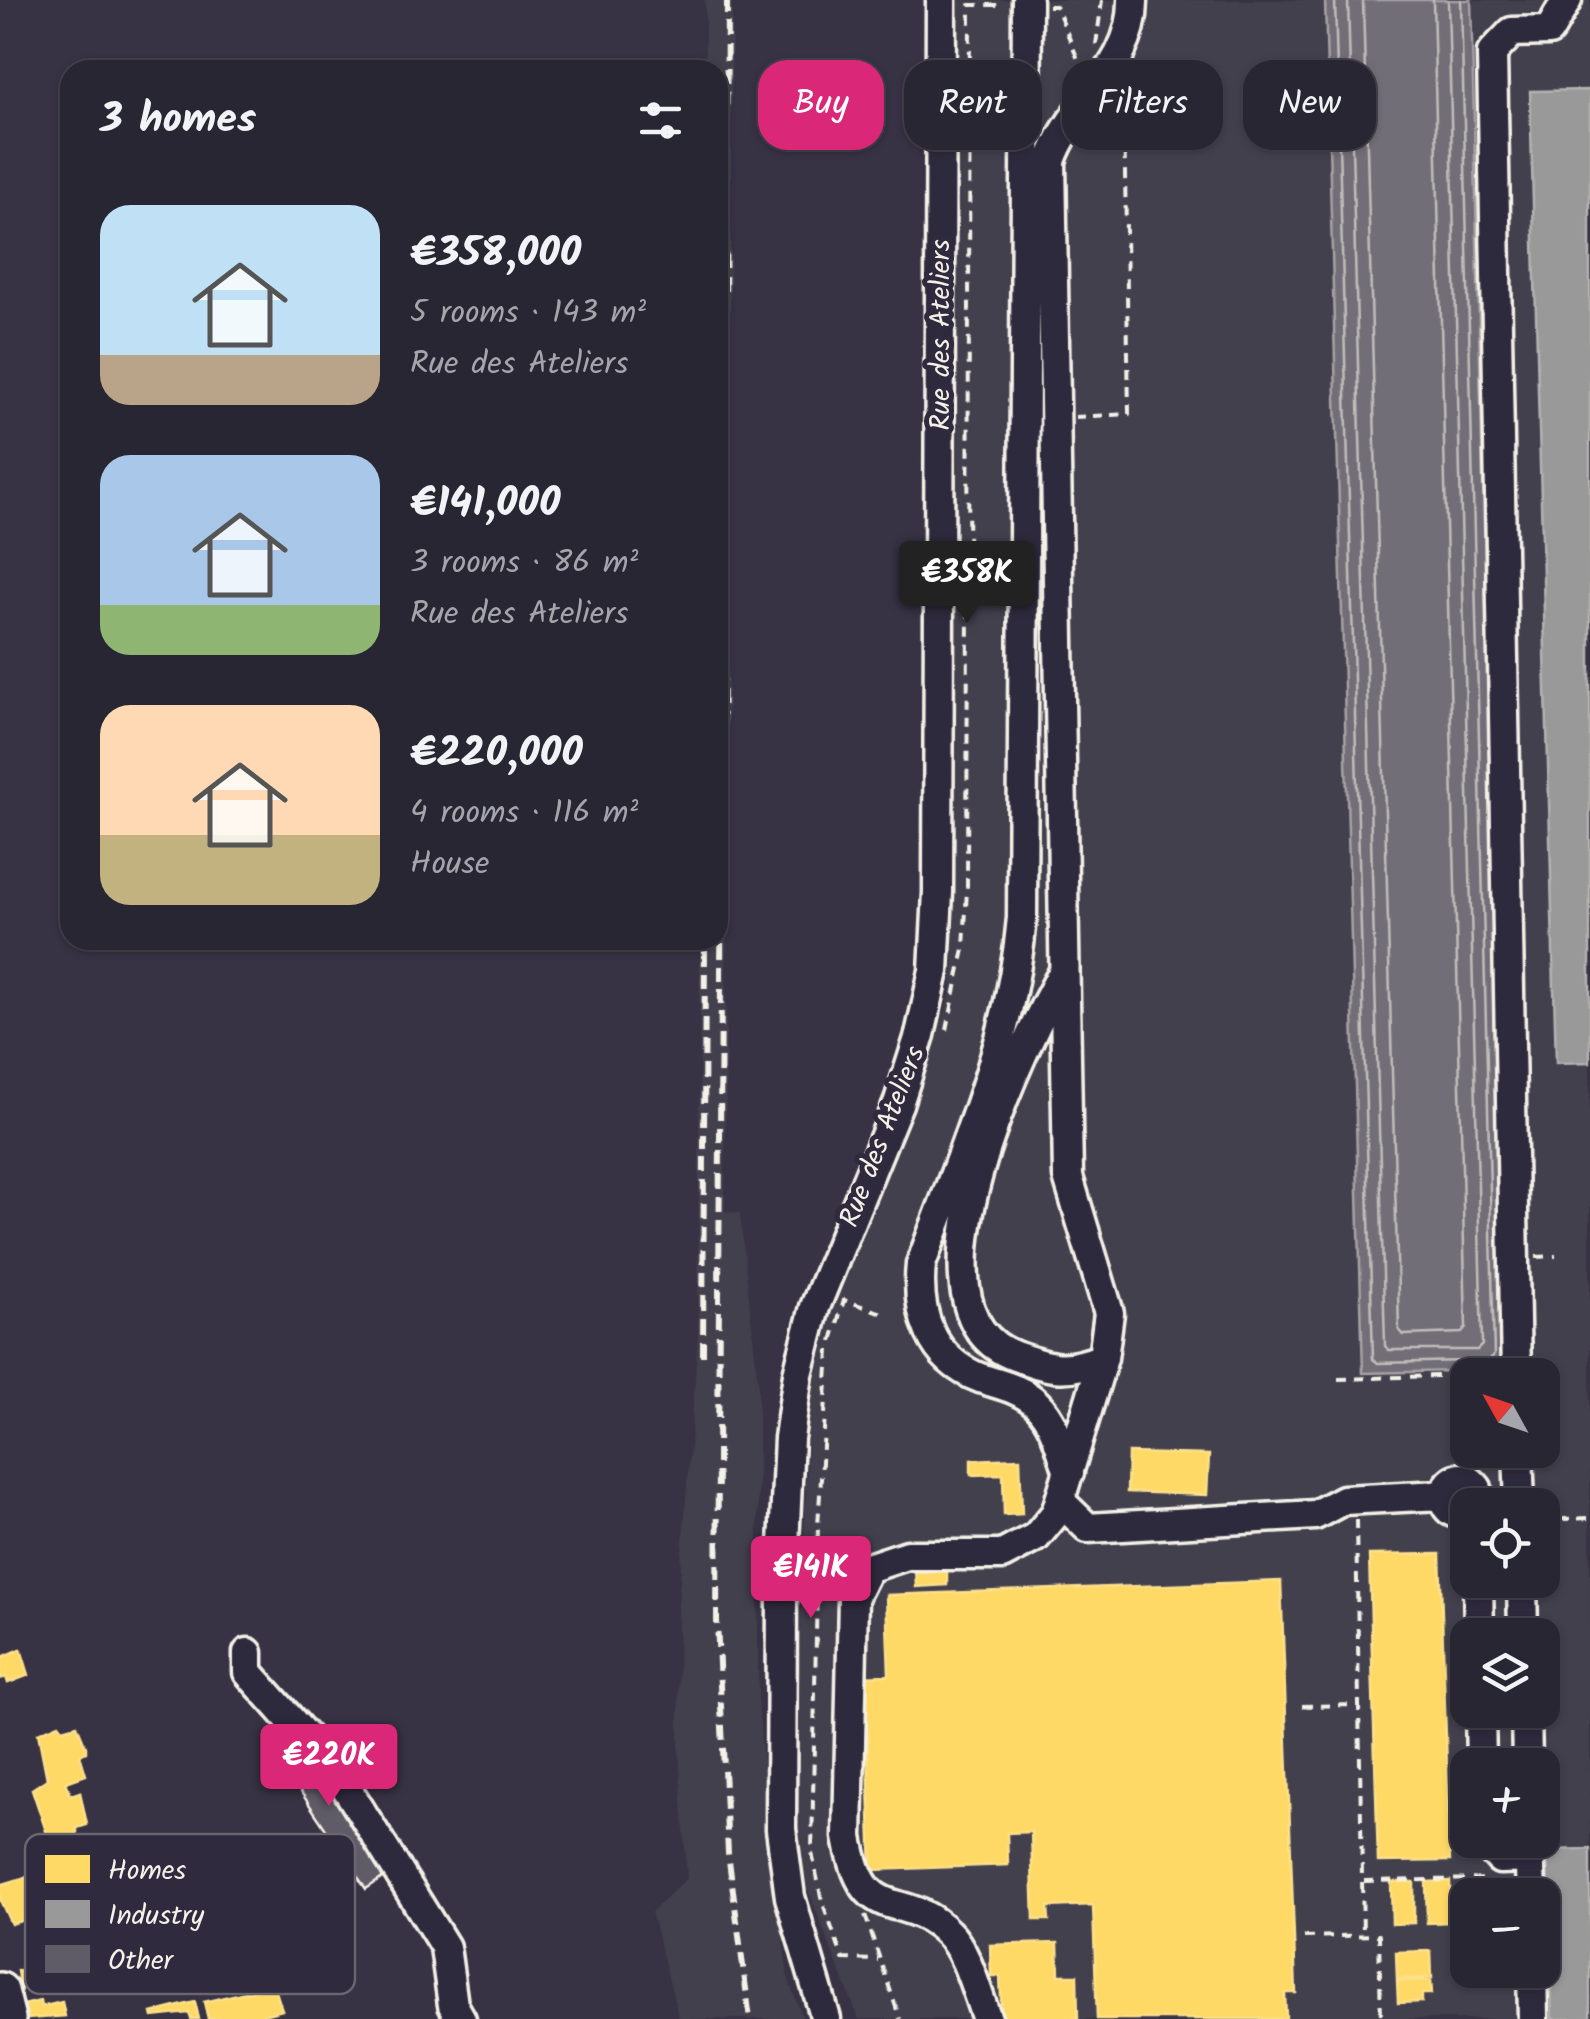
<!DOCTYPE html>
<html lang="en">
<head>
<meta charset="utf-8">
<style>
	body { margin:0; font-family:Kalam,sans-serif; background:#312e3b; color:#f1f3f6; height:100vh; display:flex; flex-direction:column; font-size:38px; white-space:nowrap }
	* { box-sizing:border-box; margin:0 }
	p { font-size:32px; color:#a5a5ac }
	.icon { flex:none; width:55px; height:55px; fill:none; stroke:currentColor; stroke-width:2; stroke-linecap:round; stroke-linejoin:round }
	.map { position:relative; flex:1; overflow:hidden }
	.drawer { position:absolute; left:60px; top:60px; width:668px; height:890px; display:flex; flex-direction:column; background:#292633; border-radius:30px; box-shadow:0 2px 8px #0004,0 0 0 2px #45434e }
	.drawer>* { flex:none }
	.hud { position:absolute; left:758px; top:60px; width:682px; height:90px; display:flex; gap:20px }
	.needle { width:65px; rotate:310deg }
	.tools { position:absolute; left:1450px; top:1358px; display:grid; gap:20px }
	.tools a { display:grid; place-items:center; width:110px; height:110px; border-radius:20px; background:#292633; box-shadow:0 2px 8px #0004,0 0 0 2px #45434e; font-size:50px }
	.price { position:absolute; translate:-50% -85px; padding:0 22px; border-radius:10px; background:#db2777; color:#fff; font-size:32px; line-height:65px; filter:drop-shadow(0 2px 5px #0008) }
	.price::after { content:''; position:absolute; left:50%; top:60px; width:30px; height:22px; margin-left:-15px; background:inherit; clip-path:polygon(0 0,100% 0,50% 100%) }
	.price.on { background:#222; color:#fff }
	ul { padding:0; list-style:none }
	li { display:flex; align-items:center; gap:30px; height:250px; padding:0 40px }
	li span { display:grid; place-items:center; flex:none; width:280px; height:200px; border-radius:30px; color:#555 }
	li>.icon { margin-inline-start:auto }
	span .icon { width:120px; height:120px; fill:#fffc; stroke-width:1 }
	li b { font-size:42px }
	h2 { display:flex; justify-content:space-between; align-items:center; height:120px; padding:0 40px; font-size:42px }
	.chip { padding:0 35px; border-radius:30px; background:#292633; box-shadow:0 2px 8px #0004,0 0 0 2px #45434e; font-size:35px; line-height:90px }
	.chip.on { background:#db2777; color:#fff }
	.map>svg:first-child { display:block }
</style>
</head>
<body>
<div class="map">
<svg width="1590" height="2019" viewBox="0 0 1590 2019">
	<rect width="100%" height="100%" fill="#373244"/>
	<filter id="ink" filterUnits="userSpaceOnUse"><feTurbulence type="fractalNoise" baseFrequency=".01" numOctaves="2"/><feDisplacementMap in="SourceGraphic" scale="20" xChannelSelector="R" yChannelSelector="G"/><feConvolveMatrix kernelMatrix="1 2 1 2 8 2 1 2 1" color-interpolation-filters="sRGB"/></filter>
	<g filter="url(#ink)">
		<path fill="#433f4e" fill-rule="evenodd" d="M705,0H732L725,1211L740,1213L758,1382V1698L766,1808L788,1978L803,2019H679L651,1912L687,1878L679,1752L678,1605L698,1337L700,940H718V70H705Z
			M958,0H1325L1363,1373L1505,1369L1471,0H1590V2019H859L801,1873L794,1789L809,1405L828,1313L928,1065L952,989ZM1468,1375H1542V1450H1468ZM1468,1505H1542V1580H1468ZM1468,1635H1542V1710H1468ZM1468,1765H1542V1840H1468ZM1468,1895H1542V1970H1468Z"/>
		<path fill="#726e77" stroke="#a6a2a4" stroke-width="2.5" d="M1325,0H1471L1505,1370L1363,1373Z"/>
		<path fill="#ffd966" stroke="#fce08d" stroke-width="2.5" d="M1128,1453L1209,1455L1207,1495L1127,1492Z
			M1020,1458L1022,1514L1004,1515L1003,1474L971,1475V1460Z
			M1440,1554L1450,1861L1378,1862L1369,1555Z
			M947,1566V1585L916,1587L915,1567Z
			M1281,1581L1296,1993H1285L1286,2019H1097L1093,1905L1048,1907L1049,1920H1034L1031,1832L1007,1833L1008,1865L872,1870L867,1725H857L855,1676L889,1675L886,1595Z
			M21,1649L29,1675L8,1683L6,1677L0,1679L2,1657Z
			M59,1724L63,1729L77,1725L86,1747V1752L80,1755L86,1775L66,1782L71,1795L80,1792L87,1825L77,1828V1842L57,1849L48,1837L32,1789L47,1779L38,1733Z
			M77,1843L94,1857L100,1869L88,1901L11,1924L0,1900V1885L49,1870L63,1847Z
			M1450,1881L1451,1922L1427,1923L1426,1882Z
			M1391,1882H1414V1923L1392,1924Z
			M1058,1943L1059,1975H1077L1078,2019H1002L1000,1976H991L990,1945Z
			M1431,1951L1432,1978L1397,1979L1396,1952Z
			M33,1969L37,1985L20,1989L17,1971Z
			M1431,1980L1432,1994H1422V2002L1398,2003L1397,1981Z
			M274,1985L282,2010L247,2019H208L204,2002Z
			M40,2001L41,2007L62,2002L65,2016L28,2019L24,2005Z
			M195,2002L199,2019H191L189,2013L153,2017L152,2013Z"/>
		<path fill="#999" stroke="#b4b3b1" stroke-width="2.5" d="M1590,90V1062L1556,1063L1530,91Z
			M1590,1849V2019H1552L1547,1850Z"/>
		<g fill="none" stroke-linecap="round" stroke-linejoin="round">
			<path stroke="#c0bdbb" stroke-width="2.5" d="M1335,0L1373,1359L1378,1363L1467,1361L1480,1368L1494,1355L1461,0
				M1348,0L1385,1346L1389,1350H1477L1482,1345L1448,0
				M1363,0L1399,1330L1404,1335L1462,1333L1466,1328L1433,0"/>
		</g>
		<path fill="#5f5c67" stroke="#f4f1e8" stroke-width="2.5" d="M290,1728L390,1873L366,1889L268,1743Z"/>
		<g fill="none" stroke-linecap="round" stroke-linejoin="round">
			<defs>
				<path id="minor" d="M1027,0L1022,918C1011,1042 964,1148 921,1264C916,1312 930,1359 980,1378C1000,1385 1020,1388 1036,1403C1055,1421 1061,1449 1069,1473
					M1063,973C1023,1043 892,1312 1015,1356C1053,1369 1065,1373 1103,1358
					M1516,1375L1492,53L1512,32L1549,31L1567,0
					M1518,1450L1520,1505
					M1060,1501L1088,1528L1315,1515L1343,1500L1442,1495
					M1468,1513C1425,1520 1449,1454 1477,1488L1476,1505
					M1478,1580L1479,1635
					M1522,1580L1523,1635
					M248,1653V1672L336,1771L445,1947L453,2005L461,2019
					M1480,1710L1481,1765
					M1526,1710L1527,1765
					M1483,1840L1500,1859L1530,1858
					M1529,1842L1531,1895
					M1532,1970L1533,2019
					M826,2019L790,1897L781,1829L782,1589L789,1438L798,1374L815,1307L898,1104L920,1035L934,971L938,892L941,0
					M987,2019C977,1994 967,1951 948,1933C901,1886 864,1930 848,1837L853,1598L868,1568L907,1555H1002L1036,1537L1056,1513L1103,1358L1109,1313L1068,1177L1051,161C1071,102 1134,68 1133,0"/>
				<path id="major" d="M0,1991L7,2019"/>
			</defs>
			<use href="#minor" stroke="#f4f1e8" stroke-width="35"/>
			<use href="#major" stroke="#f4f1e8" stroke-width="42"/>
			<path stroke="#f4f1e8" stroke-width="4" stroke-dasharray="10 8" stroke-linecap="butt" d="M1048,6H1056L1082,69
				M1096,45L1102,0
				M1075,417L1129,414L1124,111L1110,110
				M947,1030L964,949L967,888L970,5H1004
				M1536,1257L1556,1256
				M832,1341L844,1300L885,1314
				M829,1350L818,1526L812,1853L822,1901L843,1959L878,1960
				M1338,1379L1468,1375
				M1356,1520L1359,1705
				M1542,1520L1590,1518
				M1302,1706L1359,1705L1363,1935
				M1364,1881L1490,1879
				M1546,1914L1547,1954
				M865,1915L900,2019
				M1304,1937L1379,1935L1381,2019"/>
			<use href="#minor" stroke="#2f2a3d" stroke-width="28"/>
			<use href="#major" stroke="#2f2a3d" stroke-width="35"/>
			<path stroke="#f4f1e8" stroke-width="6" stroke-dasharray="15 8" stroke-linecap="butt" d="M727,0L717,1622L728,1853L750,2019
				M703,1356L705,940"/>
		</g>
	</g>
	<g text-anchor="middle" stroke-width="10" stroke-linejoin="round" paint-order="stroke">
		<g font-size="28" fill="#f4f1e8" stroke="#2f2a3d">
			<text transform="translate(939 335) rotate(-90)" y="10">Rue des Ateliers</text>
			<text transform="translate(881 1136) rotate(-69)" y="10">Rue des Ateliers</text>
		</g>
	</g>
	<rect x="25" y="1834" width="330" height="160" rx="15" fill="#2f2a3d" stroke="#6a6670" stroke-width="2.5"/>
	<rect x="45" y="1855" width="45" height="28" fill="#ffd966"/>
	<rect x="45" y="1900" width="45" height="28" fill="#999"/>
	<rect x="45" y="1945" width="45" height="28" fill="#5f5c67"/>
	<g font-size="28" fill="#f4f1e8">
		<text x="108" y="1879">Homes</text>
		<text x="108" y="1924">Industry</text>
		<text x="108" y="1969">Other</text>
	</g>
</svg>
<div class="tools">
<a><svg class="needle" viewBox="-14 -14 28 28"><path d="M0-13l5 13h-10z" fill="#e53935"/><path d="M0 13l5-13h-10z" fill="#a5a5ac"/></svg></a>
<a><svg class="icon" aria-label="locate" viewBox="0 0 24 24"><circle cx="12" cy="12" r="6"/><path d="M12 2v4M12 18v4M2 12h4M18 12h4"/></svg></a>
<a><svg class="icon" aria-label="layers" viewBox="0 0 24 24"><path d="M12 4l9 5-9 5-9-5zM3 14l9 5 9-5"/></svg></a>
<a>+</a>
<a>−</a>
</div>
<b class="price on" style="left:967px;top:626px">€358K</b>
<b class="price" style="left:811px;top:1621px">€141K</b>
<b class="price" style="left:329px;top:1809px">€220K</b>
<div class="hud">
<a class="chip on">Buy</a>
<a class="chip">Rent</a>
<a class="chip">Filters</a>
<a class="chip">New</a>
</div>
<section class="drawer">
<h2>3 homes<svg class="icon" aria-label="filters" viewBox="0 0 24 24"><path d="M4 7h16M4 17h16"/><circle cx="9" cy="7" r="2"/><circle cx="15" cy="17" r="2"/></svg></h2>
<ul>
<li><span style="background:linear-gradient(#bfe0f5 75%,#b9a48a 0)"><svg class="icon" aria-label="home" viewBox="0 0 24 24"><path d="M3 11l9-7 9 7M6 9v11h12V9"/></svg></span><div><b>€358,000</b><p>5 rooms · 143 m²</p><p>Rue des Ateliers</p></div></li>
<li><span style="background:linear-gradient(#a9c7e8 75%,#8fb573 0)"><svg class="icon" aria-label="home" viewBox="0 0 24 24"><path d="M3 11l9-7 9 7M6 9v11h12V9"/></svg></span><div><b>€141,000</b><p>3 rooms · 86 m²</p><p>Rue des Ateliers</p></div></li>
<li><span style="background:linear-gradient(#ffd9b3 65%,#c2b280 0)"><svg class="icon" aria-label="home" viewBox="0 0 24 24"><path d="M3 11l9-7 9 7M6 9v11h12V9"/></svg></span><div><b>€220,000</b><p>4 rooms · 116 m²</p><p>House</p></div></li>
</ul>
</section>
</div>
</body>
</html>
